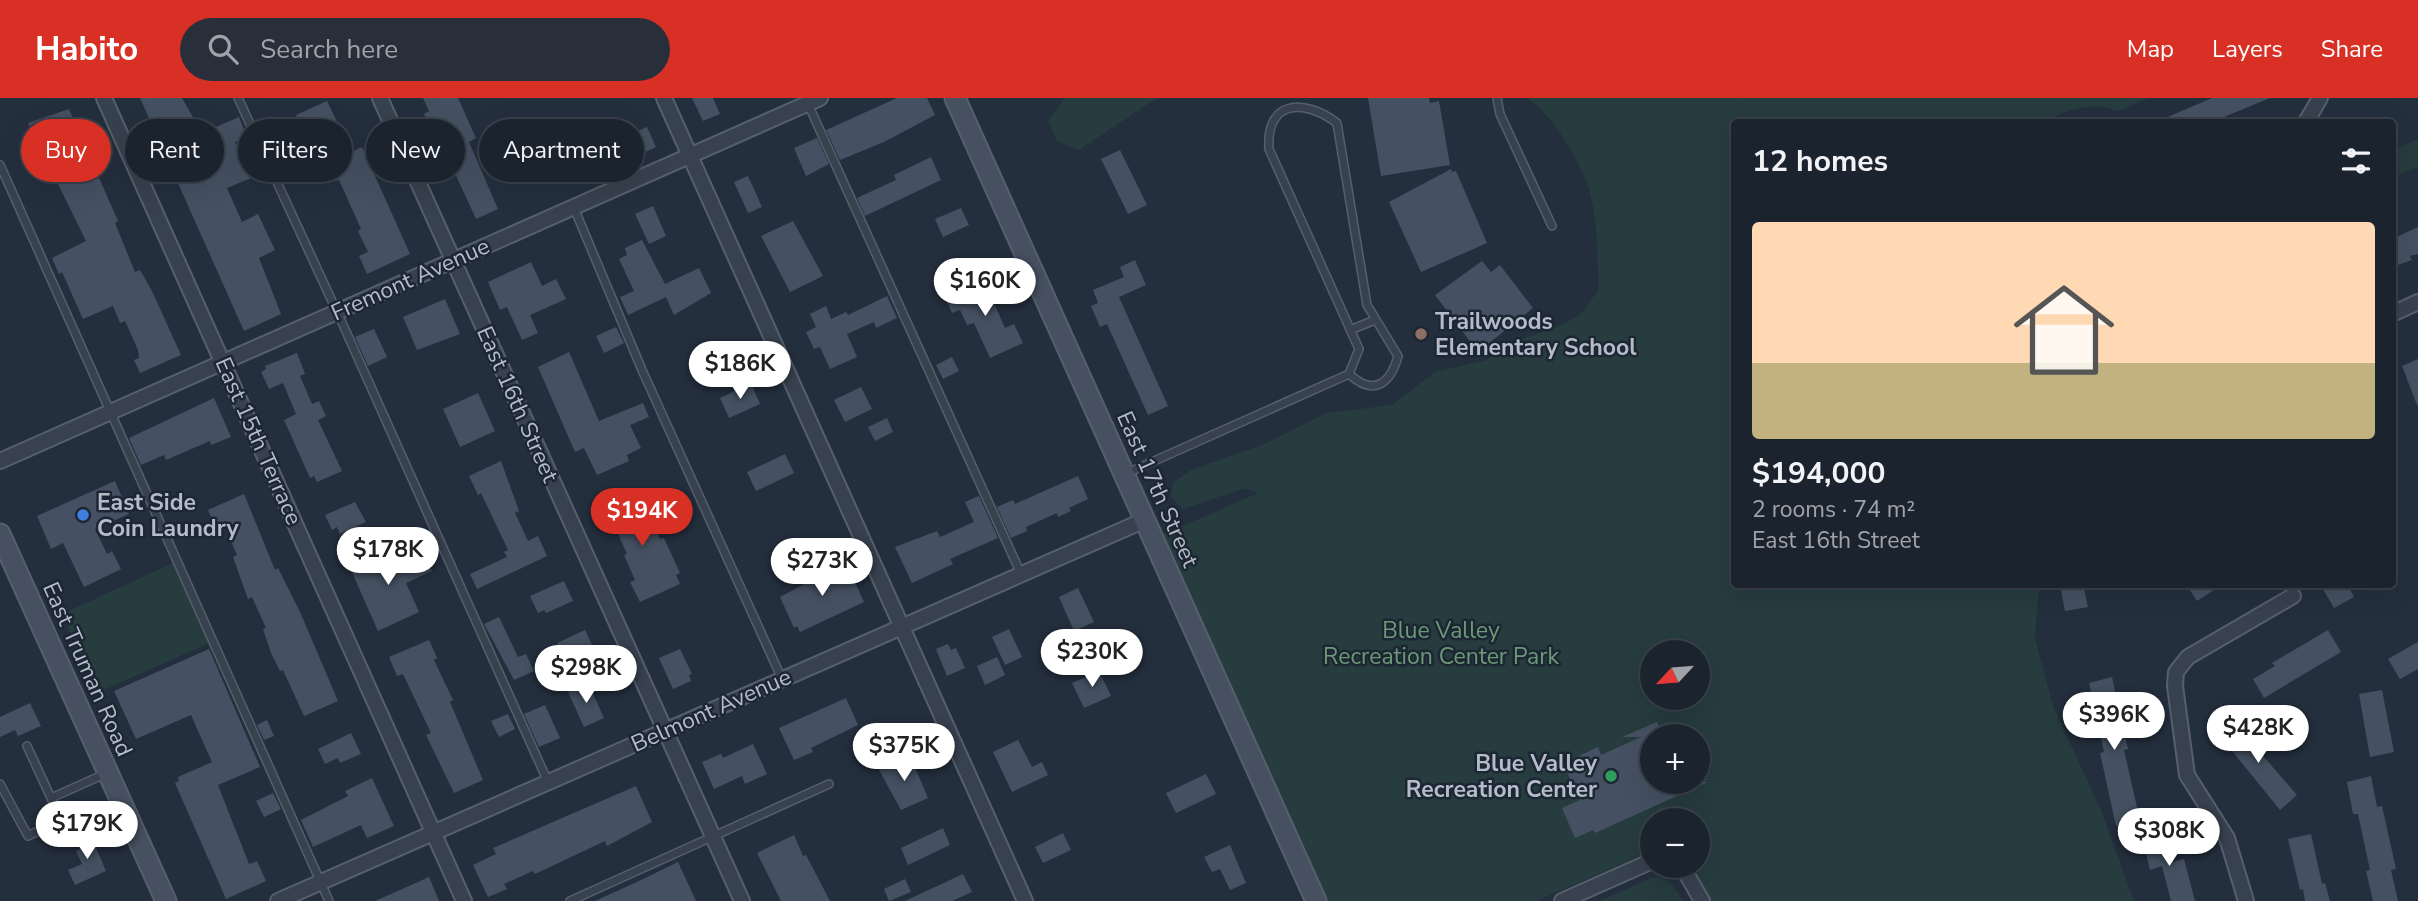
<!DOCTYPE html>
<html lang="en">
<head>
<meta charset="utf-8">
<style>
	body { margin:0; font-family:"Nunito Sans",sans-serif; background:#282f3a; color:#f1f3f6; height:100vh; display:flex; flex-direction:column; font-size:26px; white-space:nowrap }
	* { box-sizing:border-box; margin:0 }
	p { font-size:23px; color:#a0a4aa }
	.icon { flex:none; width:38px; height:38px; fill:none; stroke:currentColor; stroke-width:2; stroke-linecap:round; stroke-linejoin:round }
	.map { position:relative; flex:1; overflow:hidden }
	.drawer { position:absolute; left:1731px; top:21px; width:665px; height:469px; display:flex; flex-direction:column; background:#1b232e; border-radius:7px; box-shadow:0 7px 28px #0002,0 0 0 2px #39404a }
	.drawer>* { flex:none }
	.banner { position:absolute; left:21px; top:21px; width:665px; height:63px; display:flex; gap:14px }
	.needle { width:46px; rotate:244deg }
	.buttons { position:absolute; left:1640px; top:542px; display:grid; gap:14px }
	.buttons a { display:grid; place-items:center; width:70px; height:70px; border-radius:50%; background:#1b232e; box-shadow:0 7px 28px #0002,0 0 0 2px #39404a; font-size:35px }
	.price { position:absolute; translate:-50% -60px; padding:0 16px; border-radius:24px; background:#fff; color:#222; font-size:23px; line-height:46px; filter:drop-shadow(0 2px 4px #0008) }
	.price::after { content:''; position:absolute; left:50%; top:42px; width:21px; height:16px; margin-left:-10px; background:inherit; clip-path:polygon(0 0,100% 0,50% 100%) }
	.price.current { background:#d93025; color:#fff }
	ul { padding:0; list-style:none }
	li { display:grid; align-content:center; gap:14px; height:371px; padding:0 21px }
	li+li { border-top:2px solid #39404a }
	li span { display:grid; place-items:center; height:217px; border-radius:7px; color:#555 }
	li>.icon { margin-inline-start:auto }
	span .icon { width:126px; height:126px; fill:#fffc; stroke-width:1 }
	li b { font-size:30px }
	h2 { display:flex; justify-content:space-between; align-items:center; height:84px; padding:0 21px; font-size:30px }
	.pill { padding:0 24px; border-radius:32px; background:#1b232e; box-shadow:0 7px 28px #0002,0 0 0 2px #39404a; font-size:24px; line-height:63px }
	.pill.current { background:#d93025; color:#fff }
	header { display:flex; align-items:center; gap:42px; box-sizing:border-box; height:98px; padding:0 35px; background:#d93025; color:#fff }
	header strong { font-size:33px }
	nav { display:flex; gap:38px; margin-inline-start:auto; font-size:24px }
	.search { width:490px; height:63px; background:#282f3a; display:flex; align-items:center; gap:18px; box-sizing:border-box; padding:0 24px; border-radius:38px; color:#a0a4aa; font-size:26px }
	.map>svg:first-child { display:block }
</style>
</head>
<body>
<header>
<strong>Habito</strong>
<div class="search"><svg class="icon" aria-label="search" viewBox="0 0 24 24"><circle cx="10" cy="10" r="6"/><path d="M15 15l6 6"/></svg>Search here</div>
<nav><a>Map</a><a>Layers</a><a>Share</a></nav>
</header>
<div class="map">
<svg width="2418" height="803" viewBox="0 0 2418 803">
	<rect width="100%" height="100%" fill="#242f3e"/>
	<path fill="#263c3f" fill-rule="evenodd" d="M1065,0H1157L1079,52L1057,43L1048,23Z
		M1527,0H2149L2119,13C2093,5 2071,8 2047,24H1734V486L2039,487L2035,540L2053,608L2101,712L2134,803H1711L1694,768H1698V723H1652V753L1536,803H1325L1160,438L1258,395L1245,390L1183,411L1171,399L1173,384L1191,372L1267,345L1327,315L1392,307L1435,274L1487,262L1509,245L1555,230L1580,217L1599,191C1597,160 1598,128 1591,99C1584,69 1553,16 1527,0ZM1652,555H1698V600H1652ZM1652,639H1698V684H1652Z
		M2418,41V69L2394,79L2392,52Z
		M173,465L209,545L97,595L62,516Z
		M1653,779C1670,779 1675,790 1683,803H1600Z"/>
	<path fill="#455162" d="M140,0H182L202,35L239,19L247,39L235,44L251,80L227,90L242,124L258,116L275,152L259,160L281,216L244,233Z
		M423,0H458L476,40L469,44L498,111L476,121L437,36L433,37L424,16L429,13Z
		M692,0H713L720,16L703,23Z
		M897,0H927L935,17L884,44L840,62L826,32Z
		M1368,0H1429L1430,5L1439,3L1450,67L1381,78Z
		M2212,0H2270L2212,24H2156Z
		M327,3L339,28L307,43L296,17Z
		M69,11L118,123L115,125L135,174L140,172L152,193L181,257L140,275L134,262L139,260L138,252L125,223L120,225L113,208L83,221L62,174L59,176L52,160L86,143L28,25Z
		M647,29L656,49L627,63L618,42Z
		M817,40L829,66L806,78L794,50Z
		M362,49L410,156L367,176L359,158L368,154L358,133L361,131L339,82L335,83L327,65Z
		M1120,52L1147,107L1128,116L1101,61Z
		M931,59L941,82L865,118L857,100L896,82L894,77Z
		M1451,71L1452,74L1456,73L1487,145L1421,174L1389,104Z
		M748,78L762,109L748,115L734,84Z
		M653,108L666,138L649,146L635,116Z
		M961,110L969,127L943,139L935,121Z
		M793,123L823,178L790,194L761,138Z
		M2418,129V156L2410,158L2412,162L2392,169V141Z
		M642,142L665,186L699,170L711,195L674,217L666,199L628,217L620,199L634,193L619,161L627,157L625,150Z
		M1135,162L1146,187L1119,199L1168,308L1148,317L1107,226L1100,229L1091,208L1098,205L1093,192L1124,179L1120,169Z
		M1482,163L1491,174L1500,167L1533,210L1478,254L1435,197Z
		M531,164L542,188L556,181L566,201L530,217L538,235L522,242L507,209L500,212L488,184Z
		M983,182L986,190L991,188L997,201L993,203L1005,230L1014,226L1023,245L990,260L974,225L967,227L960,212L952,215L945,199Z
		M887,198L897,220L876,230L874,224L847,236L857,259L830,271L820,249L814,251L806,234L816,229L810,216L826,208L831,221L846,214L848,217Z
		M445,201L460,236L417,252L403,219Z
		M616,229L624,245L604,255L596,238Z
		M374,231L387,259L368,268L355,239Z
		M569,254L599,323L643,305L649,319L630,327L641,350L627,357L629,363L597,377L584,350L575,354L538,269Z
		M297,255L305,276L300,278L312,306L319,303L326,318L318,322L342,373L317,384L314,378L310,380L284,322L296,316L283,285L269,291L261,274L266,271L265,268Z
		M952,259L959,273L943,281L936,267Z
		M2418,261V307H2417L2402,268Z
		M751,285L760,306L729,320L720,300Z
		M861,289L872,311L845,324L834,302Z
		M478,295L495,333L460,349L443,311Z
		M214,300L231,339L211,347L210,343L166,362L164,357L141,367L129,340Z
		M887,320L893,334L875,343L868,329Z
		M785,356L794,375L756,393L747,374Z
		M501,363L519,413L515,415L528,443L538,438L547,458L477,491L470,476L507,459L504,454L508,452L481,395L478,397L469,378Z
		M1078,378L1088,401L1069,410L1071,413L1058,419L1057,415L1026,429L1027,433L1011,440L997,409L1013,402L1015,406Z
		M115,383L129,416L95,431L107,456L112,453L121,471L84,489L63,445L51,451L37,418Z
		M630,393L642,420L649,417L660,441L664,440L680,475L676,477L680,486L640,504L630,484L635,482L624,457L627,456L615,429L611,430L604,404Z
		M244,396L275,472L278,470L300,514L338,603L304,618L283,572L280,573L271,555L263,531L266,530L252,499L248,501L233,459L237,457L225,429L217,433L208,412Z
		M979,398L998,440L950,461L953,466L912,485L895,449L937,433L940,439L974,424L965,404Z
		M355,404L366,424L340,436L337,429L332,432L325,417Z
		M377,452L380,457L386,454L394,472L425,458L432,473L406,485L419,514L378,533L351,472L356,470L353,463Z
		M846,464L864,504L800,534L797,528L794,530L780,499Z
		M564,483L573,503L546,515L544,512L538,515L530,498Z
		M2060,486H2083L2088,509L2065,513Z
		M2186,486H2223L2197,503Z
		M2320,486H2347L2354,499L2334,510Z
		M1078,490L1094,524L1074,533L1059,499Z
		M499,519L518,559L526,556L534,573L514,582L484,526Z
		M1009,531L1022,559L1005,567L992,539Z
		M585,532L594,551L566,564L557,545Z
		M2328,532L2341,554L2264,600L2253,581L2275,568L2272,565Z
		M429,542L437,560L434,562L453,602L450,604L483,682L454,695L426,637L431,635L403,576L397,578L389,559Z
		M2418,544V571L2400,581L2388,561Z
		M948,546L951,552L956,550L965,570L947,578L936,551Z
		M209,551L260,669L218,687L249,766L257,763L266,783L226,801L175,685L179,683L178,679L212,664L191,617L136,641L114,593Z
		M680,551L692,576L689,577L691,583L673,591L659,560Z
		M997,559L1005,577L985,587L977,568Z
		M1099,573L1111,598L1084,610L1072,585Z
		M2112,579L2128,651L2124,652L2140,723L2116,728L2100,655L2104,654L2089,585Z
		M588,585L604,620L584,629L568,594Z
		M2382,592L2394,654L2370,659L2359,596Z
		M846,600L858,627L811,650L813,654L794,662L779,630Z
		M30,605L41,628L18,638L15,632L0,639V619Z
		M545,607L560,640L539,649L524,616Z
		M508,616L515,631L499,639L491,623Z
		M267,622L274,638L264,642L257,627Z
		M2237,622L2260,648L2257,651L2297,697L2280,712L2220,638Z
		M1657,624L1664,639H1652V684H1708L1595,735L1593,732L1575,740L1562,710L1580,702L1566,672L1577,667L1574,660L1598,649L1601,657L1641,639H1622Z
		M351,635L361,656L340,665L338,660L325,666L318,651Z
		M1018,642L1032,669L1042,664L1048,677L1012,694L993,654Z
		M753,646L767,676L745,686L742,678L714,691L702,664L721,656L723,660Z
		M910,658L928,700L901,712L879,672Z
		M1206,676L1216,696L1176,715L1166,695Z
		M2371,678L2377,709L2382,708L2396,771L2391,772L2398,803H2373L2366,773L2370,772L2358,716H2353L2347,684Z
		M372,680L394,728L367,740L361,727L313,749L301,722L348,698L345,693Z
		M636,688L652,724L607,748L605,743L535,776L533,773L504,786L507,791L488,799L473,767L496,756L493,750Z
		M273,695L281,711L264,719L256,703Z
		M943,730L950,747L908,767L901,750Z
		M2165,734L2173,764L2184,761L2195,803H2171L2162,768L2150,772L2142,740Z
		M1063,735L1071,752L1043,765L1035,749Z
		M90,736L106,773L75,787L68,772L82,766L76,753L80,751L76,743Z
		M2311,736L2322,786L2325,785L2330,803H2305L2303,791L2300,792L2288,741Z
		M794,737L803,758L806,757L830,803H781L757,755Z
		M1230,747L1246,785L1230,792L1220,771L1212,774L1204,759Z
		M678,764L696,803H595L639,783Z
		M963,776L972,794L952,803H905Z
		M429,779L439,803H375L409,788Z
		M905,781L911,794L889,803L884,791Z"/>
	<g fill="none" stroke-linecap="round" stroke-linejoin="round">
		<defs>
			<path id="lane" d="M238,0L344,229L548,684
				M1497,0L1500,16L1552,128
				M808,6L1021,476
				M0,67L329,803
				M574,110L642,272L782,581
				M1350,232L1375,222
				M1125,376L1349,276L1359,251L1269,51C1266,2 1304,0 1337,25L1367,207L1398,258C1390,287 1373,298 1349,276
				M27,648L51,700L107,675
				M0,686L28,738L61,722L51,700
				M570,803L829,686"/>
			<path id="street" d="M104,0L464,803
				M380,0L742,803
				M664,0L1025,803
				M2306,24L2320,0
				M2392,216L2418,204
				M0,363L820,0
				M1682,768L1702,803
				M278,803L1145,422
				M1562,803L1652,763
				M2246,803L2227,740L2187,677L2175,588L2176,574L2188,559L2293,498"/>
			<path id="secondary" d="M955,0L1316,803
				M0,436L166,803"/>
		</defs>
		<use href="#lane" stroke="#565f6c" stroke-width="10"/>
		<use href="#street" stroke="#565f6c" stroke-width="18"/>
		<use href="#secondary" stroke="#565f6c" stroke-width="23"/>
		<use href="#lane" stroke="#38414e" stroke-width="7"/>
		<use href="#street" stroke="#38414e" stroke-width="14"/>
		<use href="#secondary" stroke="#465061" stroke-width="19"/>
	</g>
	<circle fill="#8d6e63" stroke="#1d2633" stroke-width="2.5" cx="1421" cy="236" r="7"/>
	<circle fill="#3f7fe0" stroke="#1d2633" stroke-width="2.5" cx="83" cy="417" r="7"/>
	<circle fill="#2e9e5b" stroke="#1d2633" stroke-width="2.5" cx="1611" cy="678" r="7"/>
	<g text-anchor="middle" stroke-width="5" stroke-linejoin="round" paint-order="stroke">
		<g font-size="23" fill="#b4bcc9" stroke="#1d2633">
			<text transform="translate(410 181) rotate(-24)" y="8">Fremont Avenue</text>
			<text transform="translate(518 306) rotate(66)" y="8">East 16th Street</text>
			<text transform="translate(259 343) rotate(66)" y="8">East 15th Terrace</text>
			<text transform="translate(1158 391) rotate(66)" y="8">East 17th Street</text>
			<text transform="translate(88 571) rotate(66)" y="8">East Truman Road</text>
			<text transform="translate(711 612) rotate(-24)" y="8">Belmont Avenue</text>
		</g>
		<g font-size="23" font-weight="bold" fill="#b4bcc9" stroke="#1d2633" text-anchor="start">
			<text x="1435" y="231">Trailwoods<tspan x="1435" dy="26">Elementary School</tspan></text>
			<text x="97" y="412">East Side<tspan x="97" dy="26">Coin Laundry</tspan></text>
			<text x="1597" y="673" text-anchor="end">Blue Valley<tspan x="1597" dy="26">Recreation Center</tspan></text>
		</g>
		<g font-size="23" fill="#6b9a76" stroke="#1d2633">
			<text x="1441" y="540">Blue Valley<tspan x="1441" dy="26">Recreation Center Park</tspan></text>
		</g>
	</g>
</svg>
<div class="buttons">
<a><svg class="needle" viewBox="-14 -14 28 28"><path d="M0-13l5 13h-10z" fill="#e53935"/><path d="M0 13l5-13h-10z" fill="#a0a4aa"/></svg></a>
<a>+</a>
<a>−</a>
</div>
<b class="price" style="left:985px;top:220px">$160K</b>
<b class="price" style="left:740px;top:303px">$186K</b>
<b class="price current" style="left:642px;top:450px">$194K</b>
<b class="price" style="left:388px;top:489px">$178K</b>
<b class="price" style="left:822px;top:500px">$273K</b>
<b class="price" style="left:1092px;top:591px">$230K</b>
<b class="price" style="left:586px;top:607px">$298K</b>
<b class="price" style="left:2114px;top:654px">$396K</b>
<b class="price" style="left:2258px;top:667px">$428K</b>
<b class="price" style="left:904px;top:685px">$375K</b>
<b class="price" style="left:87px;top:763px">$179K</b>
<b class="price" style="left:2169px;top:770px">$308K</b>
<div class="banner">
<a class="pill current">Buy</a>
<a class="pill">Rent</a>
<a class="pill">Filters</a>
<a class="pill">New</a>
<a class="pill">Apartment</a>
</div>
<section class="drawer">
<h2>12 homes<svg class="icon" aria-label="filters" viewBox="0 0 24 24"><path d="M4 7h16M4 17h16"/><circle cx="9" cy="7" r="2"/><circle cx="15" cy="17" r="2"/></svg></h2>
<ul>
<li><span style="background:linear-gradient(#ffd9b3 65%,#c2b280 0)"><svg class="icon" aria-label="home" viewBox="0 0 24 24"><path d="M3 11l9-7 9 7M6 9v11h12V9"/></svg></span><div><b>$194,000</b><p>2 rooms · 74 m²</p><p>East 16th Street</p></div></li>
</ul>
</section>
</div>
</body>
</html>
